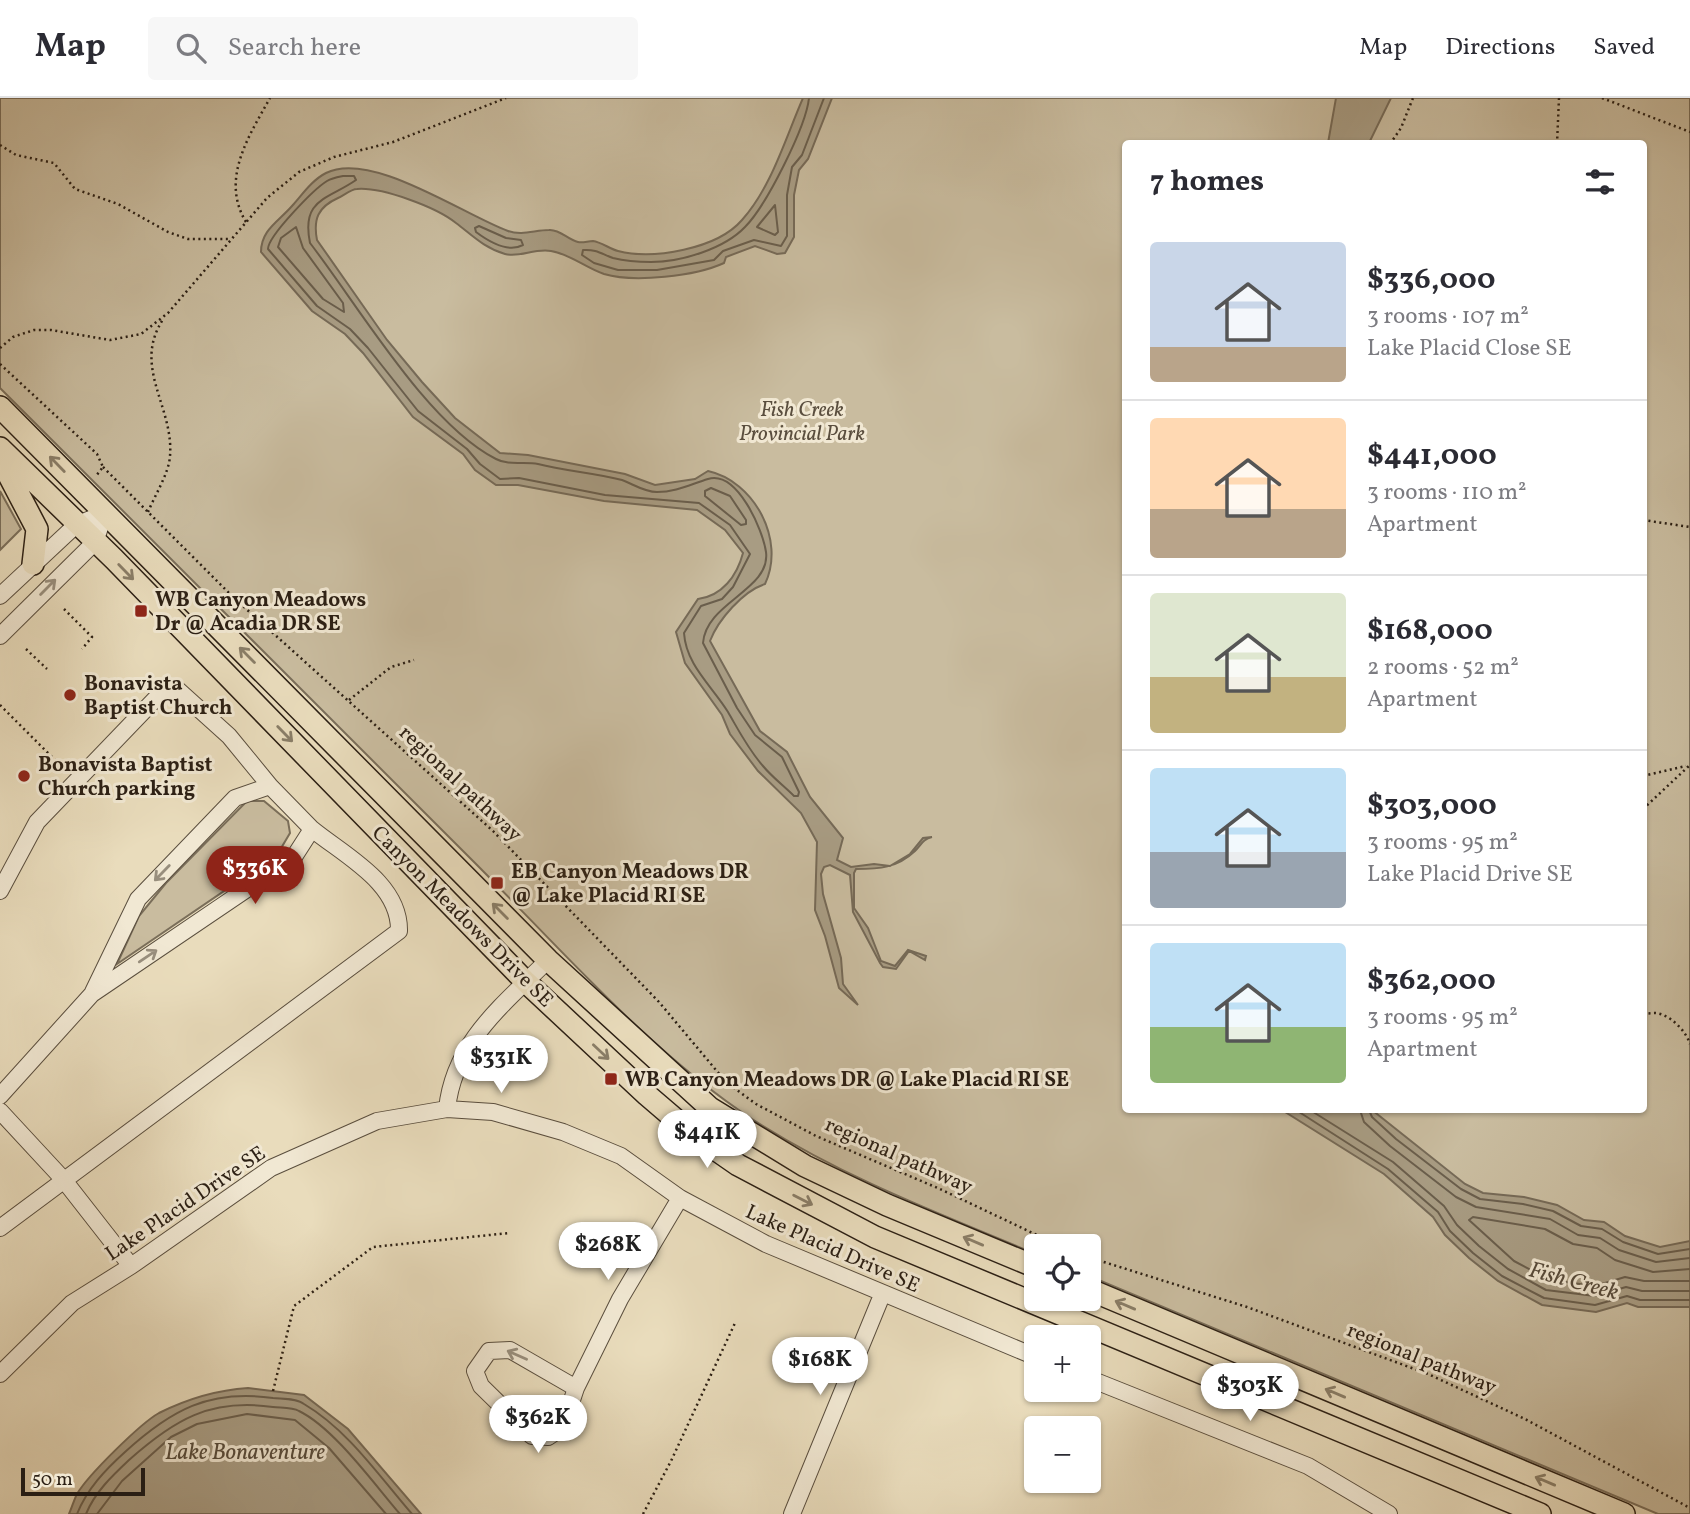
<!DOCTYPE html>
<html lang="en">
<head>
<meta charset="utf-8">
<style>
	body { margin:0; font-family:Vollkorn,serif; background:#f7f7f7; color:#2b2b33; height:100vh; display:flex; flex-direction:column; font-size:26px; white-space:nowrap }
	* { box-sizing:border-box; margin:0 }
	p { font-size:23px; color:#7c7c81 }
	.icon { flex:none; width:38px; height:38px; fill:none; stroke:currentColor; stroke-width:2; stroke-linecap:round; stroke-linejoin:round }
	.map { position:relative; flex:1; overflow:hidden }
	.side { position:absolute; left:1122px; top:42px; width:525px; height:973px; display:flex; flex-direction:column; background:#fff; border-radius:7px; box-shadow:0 2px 5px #0004 }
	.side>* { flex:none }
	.buttons { position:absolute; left:1024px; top:1136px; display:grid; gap:14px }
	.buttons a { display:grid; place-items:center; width:77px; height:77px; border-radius:7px; background:#fff; box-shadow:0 2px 5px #0004; font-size:35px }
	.scale { position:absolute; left:21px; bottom:18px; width:124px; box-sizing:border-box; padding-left:7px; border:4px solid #2b1f14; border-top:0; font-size:19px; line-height:24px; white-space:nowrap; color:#2b1f14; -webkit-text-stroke:5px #f1e8d3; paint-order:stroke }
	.price { position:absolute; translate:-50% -60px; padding:0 16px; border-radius:24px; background:#fff; color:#222; font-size:23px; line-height:46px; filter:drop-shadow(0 2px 4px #0008) }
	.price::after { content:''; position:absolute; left:50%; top:42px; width:21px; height:16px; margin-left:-10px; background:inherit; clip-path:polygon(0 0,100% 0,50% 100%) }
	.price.active { background:#8f2418; color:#fff }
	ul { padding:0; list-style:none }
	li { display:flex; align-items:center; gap:21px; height:175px; padding:0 28px }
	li+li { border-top:2px solid #e1e1e2 }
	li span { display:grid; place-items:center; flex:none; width:196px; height:140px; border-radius:7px; color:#555 }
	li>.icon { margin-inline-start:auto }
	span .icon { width:84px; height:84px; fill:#fffc; stroke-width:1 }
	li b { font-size:30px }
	h2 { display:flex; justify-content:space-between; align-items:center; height:84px; padding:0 28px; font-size:30px }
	header { display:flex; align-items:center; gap:42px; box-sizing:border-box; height:98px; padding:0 35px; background:#fff; border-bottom:2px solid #e1e1e2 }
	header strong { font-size:33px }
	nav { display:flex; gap:38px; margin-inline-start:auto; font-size:24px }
	.search { width:490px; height:63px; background:#f7f7f7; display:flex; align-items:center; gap:18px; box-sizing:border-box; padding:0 24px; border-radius:7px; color:#7c7c81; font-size:26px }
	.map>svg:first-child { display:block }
</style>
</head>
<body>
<header>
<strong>Map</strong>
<div class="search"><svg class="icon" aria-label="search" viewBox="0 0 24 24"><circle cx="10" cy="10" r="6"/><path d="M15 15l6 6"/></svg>Search here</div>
<nav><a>Map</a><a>Directions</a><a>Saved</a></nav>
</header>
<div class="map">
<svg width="1690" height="1416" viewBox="0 0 1690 1416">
	<rect width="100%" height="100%" fill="#e9dcbc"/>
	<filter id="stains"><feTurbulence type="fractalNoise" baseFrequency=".00286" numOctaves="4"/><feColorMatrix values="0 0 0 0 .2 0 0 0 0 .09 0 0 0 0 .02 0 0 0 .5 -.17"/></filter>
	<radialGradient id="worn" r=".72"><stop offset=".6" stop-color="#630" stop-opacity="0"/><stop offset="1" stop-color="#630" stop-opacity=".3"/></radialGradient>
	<path fill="#c9bc9f" stroke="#7a6e5a" stroke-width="2" fill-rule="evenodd" d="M0,0H1690V1416H1658L1089,1178L1088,1148H1036V1156C940,1116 840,1078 752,1021C651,955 560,850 475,765C316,607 159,447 0,290ZM1125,46H1643V1012H1125Z
		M0,393L21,431L0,452Z
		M247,703H264L288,723L290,735L277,757L117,866L139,818L166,785Z"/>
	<path fill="#a89c83" stroke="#766a57" stroke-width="2" d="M803,0H832L808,61L799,72L794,97V139L785,155L777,156L755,148L726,159L724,165C696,178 634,185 604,176C586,170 570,156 551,153C534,150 520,160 505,156C484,150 472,137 456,125C436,109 382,89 357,91C351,91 343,98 338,100C318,109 313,121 317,142L387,242L422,284L455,320L500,355L528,357L625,376L655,387L695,381L708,373C754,383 786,442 765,486C743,493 718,522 710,543L760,633L787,654L810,699L843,740L837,762L851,769L874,766L890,768L910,756L923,740L932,739C923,741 921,747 915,753C897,770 879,771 856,771L854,775V810L868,830L881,863L895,868L908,852L926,858L925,862L909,853L896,871L883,869L880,865L853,814L850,777L830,767L824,769L821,776L823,796L841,860L843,886L858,907L839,890L825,838L815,812L817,744L801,715L758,673L730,636L722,617L685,565L676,534L698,501C722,498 737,478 743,455L725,432L697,412L604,403L518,387H496L475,372L463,356L413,319L363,255L345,236L312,213L261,154C261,132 278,124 292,108C302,97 312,82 326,75C371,52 464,117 508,133C522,138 535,132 549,132C560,131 568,142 578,144C583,145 588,143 593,143C601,144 610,151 618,153C653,162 717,151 742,122C772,88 785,41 803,0Z
		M1336,0H1391L1369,45H1328Z
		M1282,1012H1372L1465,1086L1483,1095L1524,1099L1557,1107L1584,1122L1604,1124L1625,1138L1660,1149L1690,1143V1209H1638L1627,1205L1596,1214L1542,1207L1498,1183L1469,1160L1445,1137L1433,1119L1384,1076Z
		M248,1290L304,1297L348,1331L421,1416H69C72,1409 74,1402 77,1396C88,1377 141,1325 159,1315C187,1301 217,1292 248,1290Z"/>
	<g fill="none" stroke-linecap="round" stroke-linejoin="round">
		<path stroke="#6a5e4c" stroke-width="2" d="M809,0C806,29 766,108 745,129C724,151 681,164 651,164C639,164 625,163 613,160C602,156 596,151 583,152L582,157L594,165L618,172H657L714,162L723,153L754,142L781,148L787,138V97L792,69L802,57L824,0
			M343,78H354L356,82C327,102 301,101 310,145C358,207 427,326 496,361C509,368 524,363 538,366C565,373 595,375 622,382C633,386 644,394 657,394C676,394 691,386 708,381C737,372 763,432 766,454C771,492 706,504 703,545L737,610L755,637L782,659L799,694L798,698H794C784,688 772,679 763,668C748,651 739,633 728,614C712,588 686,567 684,535L701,508L722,501L733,489L750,456L730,427L699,405L605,397L519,380L500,381L480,366L467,351L418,313L368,250L350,231L317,208L268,151C268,138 314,91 327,83C332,80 338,79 343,78Z
			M775,107L778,134L775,137L757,129Z
			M479,128L506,140L521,142L523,147C508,155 488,143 476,134L475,130Z
			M296,129L303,150L343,205L344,214L323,201L278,149L281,140Z
			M711,390L730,398L746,422V426L741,427L705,398V393Z
			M1296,1012L1388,1071L1438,1114L1450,1133L1473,1155L1502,1178L1544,1200L1595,1207L1627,1198L1640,1202H1690
			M1310,1012L1393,1064L1444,1108L1457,1127L1479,1148L1508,1171L1546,1192L1595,1198L1626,1189L1642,1193H1690
			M1360,1012L1364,1024L1390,1048L1456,1099L1476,1109L1550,1121L1578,1137L1600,1140L1619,1152L1656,1164L1690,1160
			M1369,1012L1372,1019L1396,1041L1461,1091L1480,1101L1523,1106L1553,1113L1581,1128L1602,1131L1623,1144L1658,1156L1690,1151
			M1690,1171L1653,1174L1615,1162L1597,1150L1573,1146L1545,1131L1473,1119L1469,1122L1514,1163L1550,1182L1595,1188L1625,1179L1644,1183H1690
			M77,1416C87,1391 105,1372 125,1354C171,1312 209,1291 273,1300C283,1301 296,1300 304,1306C348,1332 379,1378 412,1416
			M86,1416C95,1394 112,1378 129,1362C174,1322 210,1300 273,1309C281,1310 292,1309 299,1313C334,1330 374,1386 400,1416
			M97,1416L122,1383L171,1339L197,1326L247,1316L295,1322L329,1350L386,1416"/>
		<defs>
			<path id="minor" d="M0,498L76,427L105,415
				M0,538L95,444L105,415
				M0,793L37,724L161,595L178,592L229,638L270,688L312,731L294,759L92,896L0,998
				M93,894L138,801L235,700L270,688
				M447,1011C454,944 503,907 548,862
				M0,1013L63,1081L131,1168
				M0,1130L399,833C400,785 345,758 312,731
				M0,1276L72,1205L131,1168L271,1070L377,1023L447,1011L493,1014L563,1034L621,1058L680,1100L766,1146L1036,1259
				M1088,1280L1308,1368L1389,1416
				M576,1290L510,1252L489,1253L475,1273L481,1288L532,1338L548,1339L563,1329L576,1290L620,1201L680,1100
				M792,1416L882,1197"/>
			<path id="major" d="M0,309L548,862L710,1010L805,1068L887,1107L1036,1169
				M0,350L114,461L526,884L647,997L689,1033L738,1067L875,1139L1540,1416
				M3,366L37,431L33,466
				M1088,1191L1624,1416"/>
		</defs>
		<use href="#minor" stroke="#5a4e3e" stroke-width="18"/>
		<use href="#major" stroke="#2b1f14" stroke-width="24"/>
		<path stroke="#2b1f14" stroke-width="2.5" stroke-dasharray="2 3.5" stroke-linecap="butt" d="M1602,0L1690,34
			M1390,46L1401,30L1413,0
			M1557,46L1559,0
			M0,47L16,57L54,65L75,91L118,106L168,134L188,141H231
			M246,124C220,81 249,38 270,0
			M0,250L13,239L34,232H51L110,242L141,236L168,215L267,100L299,74L334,59L393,44L506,0
			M0,266L97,356L103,369L96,378
			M103,369L234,500L493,733L659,904L726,984L756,1006L816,1038L940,1091L1060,1148
			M148,414C155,397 169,375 170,358C174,308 131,268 164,220
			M1643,422L1690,429
			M64,511L92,539L82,551
			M26,551L47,571
			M349,602L391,569L414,562
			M0,607L60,667L62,665
			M1643,678L1686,668
			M1643,711L1690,667
			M1643,915C1647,916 1651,915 1655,915C1670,916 1686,933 1690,946
			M1088,1159L1247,1209L1428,1276L1525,1321L1690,1410
			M273,1293L294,1208L373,1149L509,1135
			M643,1416L671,1363L735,1225"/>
		<use href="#minor" stroke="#f1e8d3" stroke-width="16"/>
		<use href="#major" stroke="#e9dcbc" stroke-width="21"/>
	</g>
	<defs><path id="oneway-shaft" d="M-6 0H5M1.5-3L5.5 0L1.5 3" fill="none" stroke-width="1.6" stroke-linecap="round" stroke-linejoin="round" transform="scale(1.75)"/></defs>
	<g stroke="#8a7e68">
		<use href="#oneway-shaft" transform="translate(57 366) rotate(-134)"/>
		<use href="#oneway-shaft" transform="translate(126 474) rotate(46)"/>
		<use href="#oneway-shaft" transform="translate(247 557) rotate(-135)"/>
		<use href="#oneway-shaft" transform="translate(285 636) rotate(46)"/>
		<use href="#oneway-shaft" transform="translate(500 813) rotate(-135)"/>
		<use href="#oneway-shaft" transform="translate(601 954) rotate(43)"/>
		<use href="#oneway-shaft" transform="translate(803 1102) rotate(27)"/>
		<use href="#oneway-shaft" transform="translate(973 1143) rotate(-157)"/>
		<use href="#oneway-shaft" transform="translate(1125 1207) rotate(-157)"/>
		<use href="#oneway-shaft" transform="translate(1335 1295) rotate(-157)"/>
		<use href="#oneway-shaft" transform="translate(1545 1383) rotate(-157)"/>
	</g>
	<g stroke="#988e7d">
		<use href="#oneway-shaft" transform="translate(48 489) rotate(-45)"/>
		<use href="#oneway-shaft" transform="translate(162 775) rotate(134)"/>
		<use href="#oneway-shaft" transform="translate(148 858) rotate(-34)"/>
		<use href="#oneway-shaft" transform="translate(517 1257) rotate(-156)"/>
	</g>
	<g fill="#8f2418" stroke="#f1e8d3" stroke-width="2.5">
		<rect x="134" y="506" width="14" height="14" rx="3.5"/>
		<circle cx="70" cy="597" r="7"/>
		<circle cx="24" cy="678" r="7"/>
		<rect x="490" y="778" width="14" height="14" rx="3.5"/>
		<rect x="604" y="974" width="14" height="14" rx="3.5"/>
	</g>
	<g text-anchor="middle" stroke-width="6" stroke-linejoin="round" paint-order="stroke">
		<g font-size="21" font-style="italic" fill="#5a4e3e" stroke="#f1e8d3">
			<text x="802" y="318">Fish Creek<tspan x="802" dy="24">Provincial Park</tspan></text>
		</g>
		<g font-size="21" font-weight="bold" fill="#2b1f14" stroke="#f1e8d3" text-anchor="start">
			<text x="155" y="508">WB Canyon Meadows<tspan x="155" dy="24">Dr @ Acadia DR SE</tspan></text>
			<text x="84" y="592">Bonavista<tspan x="84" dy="24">Baptist Church</tspan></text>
			<text x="38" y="673">Bonavista Baptist<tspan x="38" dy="24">Church parking</tspan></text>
			<text x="511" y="780">EB Canyon Meadows DR<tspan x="511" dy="24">@ Lake Placid RI SE</tspan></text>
			<text x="625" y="988">WB Canyon Meadows DR @ Lake Placid RI SE</text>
		</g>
		<g font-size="21" fill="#2b1f14" stroke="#f1e8d3">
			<text transform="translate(461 685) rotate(43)" y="7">regional pathway</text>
			<text transform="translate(463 818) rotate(45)" y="7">Canyon Meadows Drive SE</text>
			<text transform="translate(899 1057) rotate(24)" y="7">regional pathway</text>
			<text transform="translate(185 1105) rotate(-34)" y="7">Lake Placid Drive SE</text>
			<text transform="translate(833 1150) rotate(24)" y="7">Lake Placid Drive SE</text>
			<text transform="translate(1422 1260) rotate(22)" y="7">regional pathway</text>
		</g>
		<g font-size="23" font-style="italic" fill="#574b3b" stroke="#f1e8d3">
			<text transform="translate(1574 1182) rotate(15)" y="8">Fish Creek</text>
			<text x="245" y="1361">Lake Bonaventure</text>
		</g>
	</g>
	<rect width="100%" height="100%" filter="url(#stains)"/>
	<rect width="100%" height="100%" fill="url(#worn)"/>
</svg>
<div class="buttons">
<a><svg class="icon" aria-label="locate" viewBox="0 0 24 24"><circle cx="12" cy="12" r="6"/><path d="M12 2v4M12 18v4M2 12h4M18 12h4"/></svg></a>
<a>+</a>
<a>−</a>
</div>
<div class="scale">50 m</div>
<b class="price active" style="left:255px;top:808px">$336K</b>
<b class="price" style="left:501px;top:997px">$331K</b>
<b class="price" style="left:707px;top:1072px">$441K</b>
<b class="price" style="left:608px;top:1184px">$268K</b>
<b class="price" style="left:820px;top:1299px">$168K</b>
<b class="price" style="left:1250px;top:1325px">$303K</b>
<b class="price" style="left:538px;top:1357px">$362K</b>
<section class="side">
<h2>7 homes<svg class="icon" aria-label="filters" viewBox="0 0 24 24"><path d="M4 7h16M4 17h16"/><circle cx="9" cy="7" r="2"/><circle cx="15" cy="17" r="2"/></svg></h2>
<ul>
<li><span style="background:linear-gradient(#c9d6e8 75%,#b9a48a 0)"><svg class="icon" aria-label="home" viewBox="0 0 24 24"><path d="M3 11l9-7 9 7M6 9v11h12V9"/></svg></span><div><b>$336,000</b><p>3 rooms · 107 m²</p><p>Lake Placid Close SE</p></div></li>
<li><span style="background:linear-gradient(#ffd9b3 65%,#b9a48a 0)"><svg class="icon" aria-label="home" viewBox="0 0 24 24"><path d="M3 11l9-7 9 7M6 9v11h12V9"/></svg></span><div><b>$441,000</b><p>3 rooms · 110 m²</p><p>Apartment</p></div></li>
<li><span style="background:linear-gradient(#dfe7d0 60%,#c2b280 0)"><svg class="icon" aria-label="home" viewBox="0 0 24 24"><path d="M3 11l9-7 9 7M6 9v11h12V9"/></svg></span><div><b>$168,000</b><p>2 rooms · 52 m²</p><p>Apartment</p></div></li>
<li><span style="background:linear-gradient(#bfe0f5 60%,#9aa5b1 0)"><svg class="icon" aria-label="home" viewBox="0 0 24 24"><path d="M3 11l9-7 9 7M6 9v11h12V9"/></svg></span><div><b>$303,000</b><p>3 rooms · 95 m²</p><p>Lake Placid Drive SE</p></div></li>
<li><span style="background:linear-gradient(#bfe0f5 60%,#8fb573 0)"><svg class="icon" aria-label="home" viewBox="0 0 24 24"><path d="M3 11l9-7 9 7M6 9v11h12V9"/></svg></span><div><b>$362,000</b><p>3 rooms · 95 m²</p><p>Apartment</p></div></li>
</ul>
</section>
</div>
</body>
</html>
